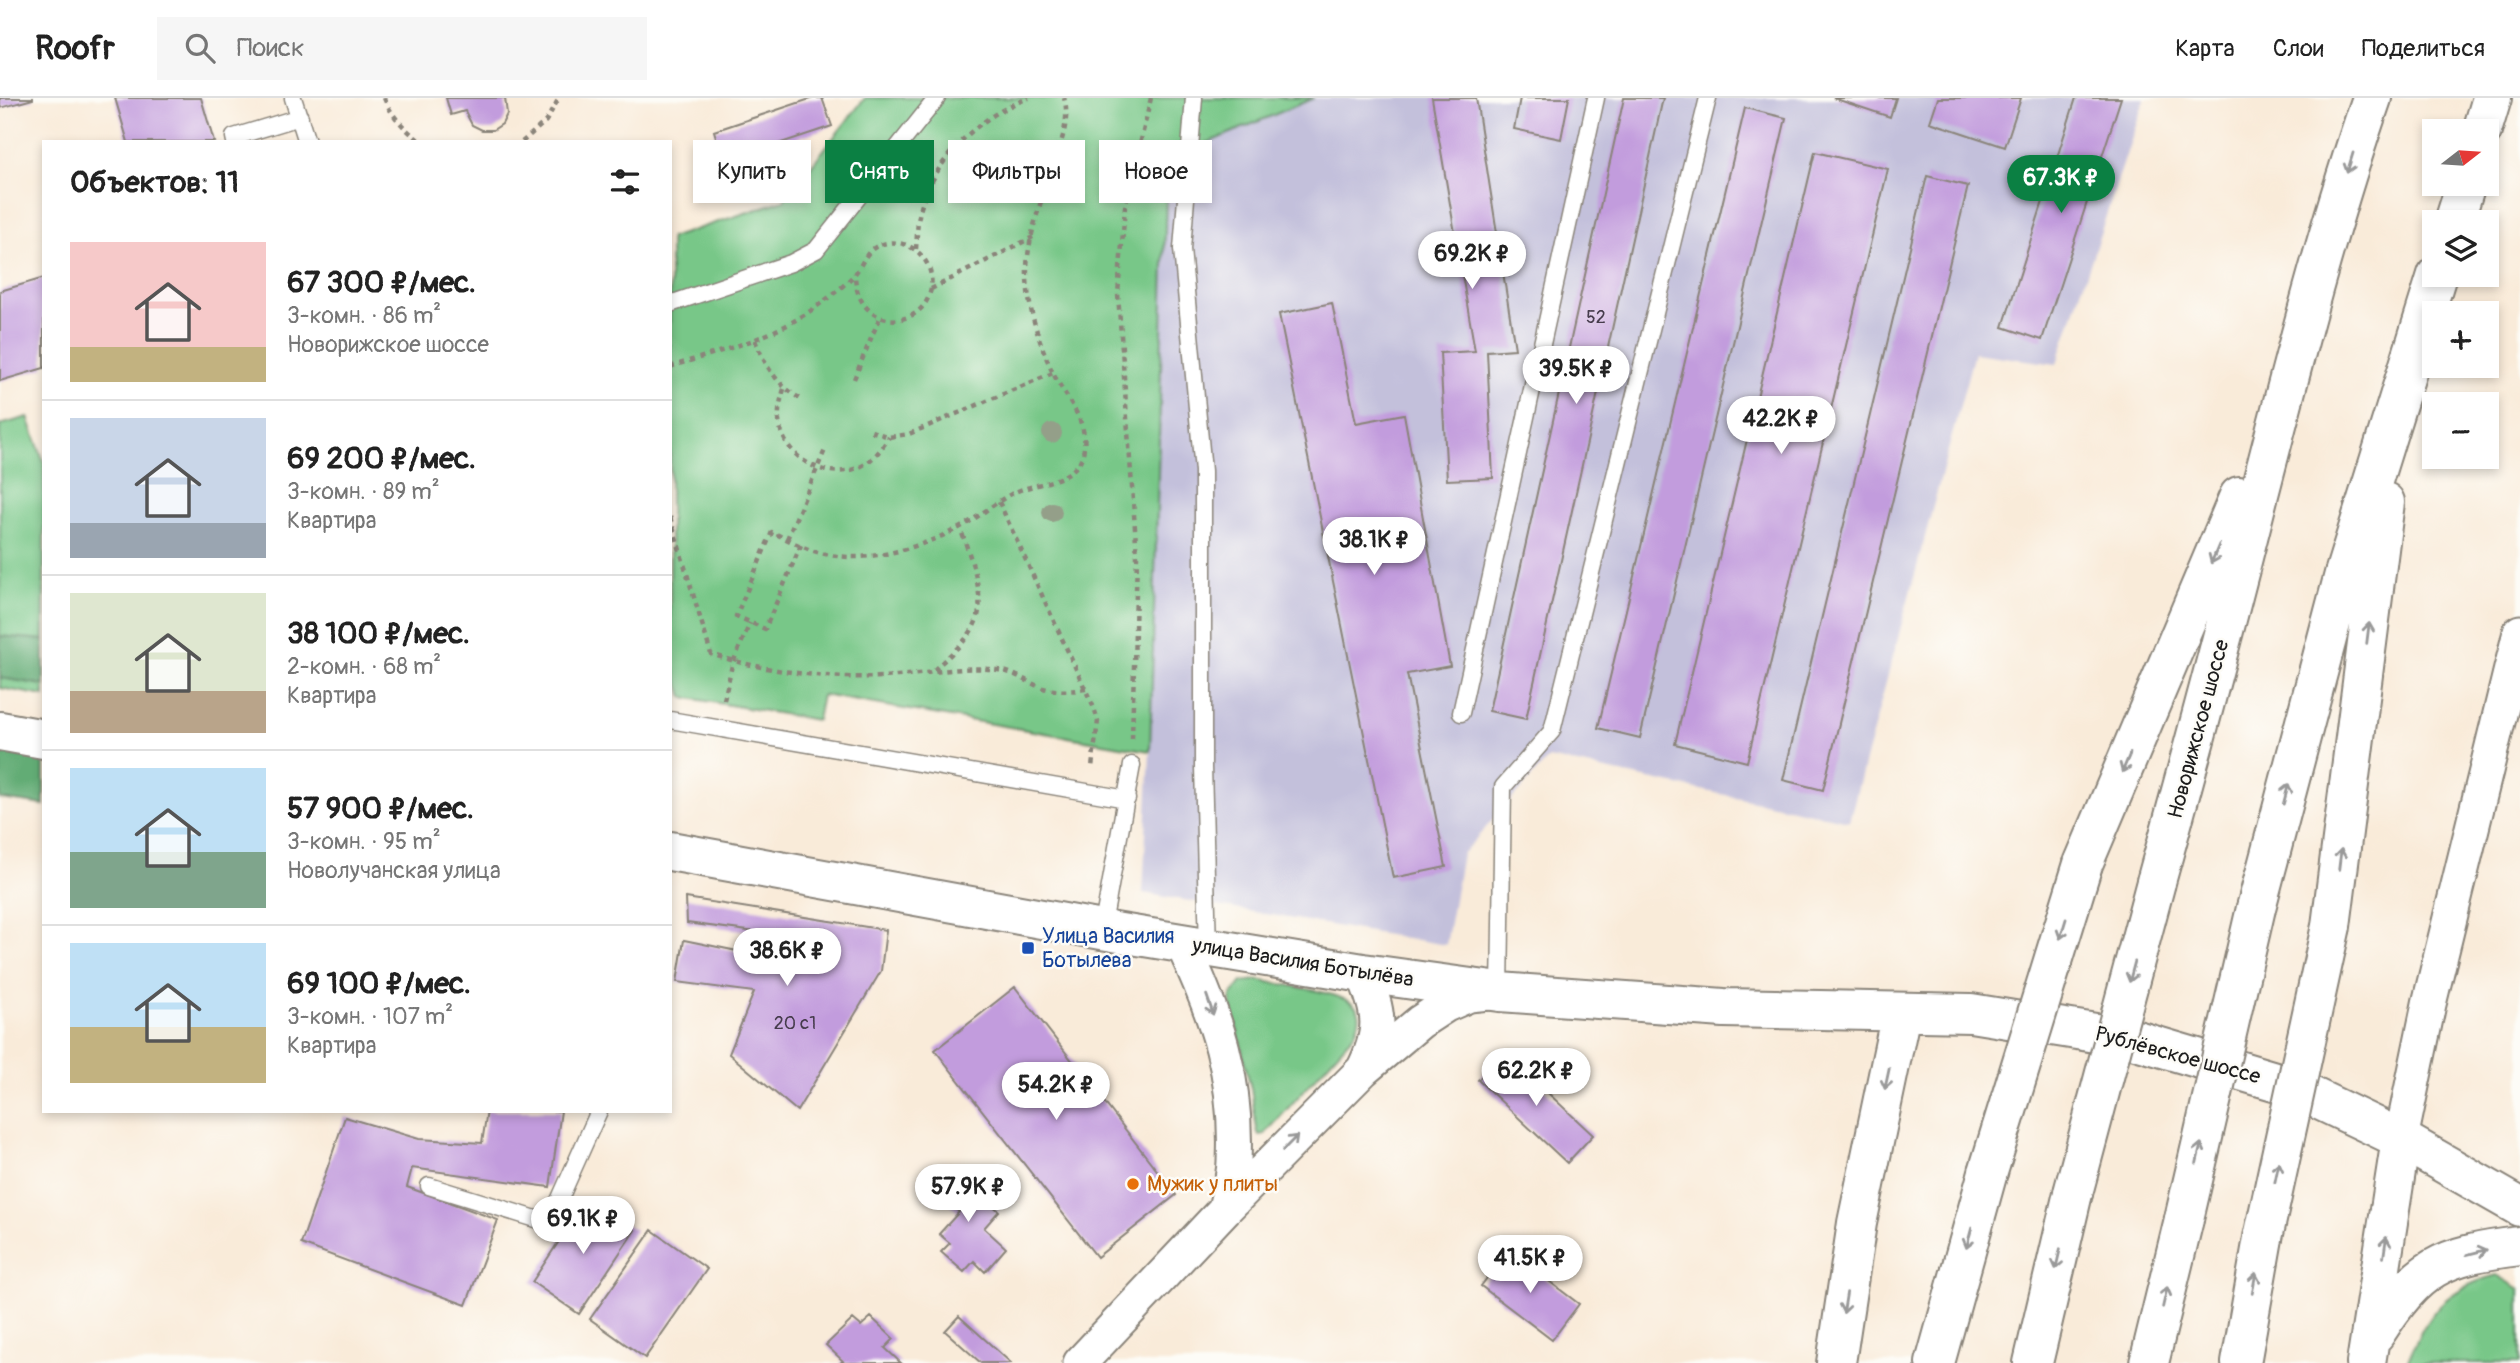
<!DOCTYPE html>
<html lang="ru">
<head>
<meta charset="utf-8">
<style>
	body { margin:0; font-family:Pangolin,sans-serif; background:#f6f6f6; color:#222; height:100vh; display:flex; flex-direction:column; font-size:26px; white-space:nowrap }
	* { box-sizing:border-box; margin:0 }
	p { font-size:23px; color:#767676 }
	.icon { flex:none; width:38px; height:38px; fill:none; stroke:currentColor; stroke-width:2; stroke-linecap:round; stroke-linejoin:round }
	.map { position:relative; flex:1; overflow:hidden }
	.panel { position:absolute; left:42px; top:42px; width:630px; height:973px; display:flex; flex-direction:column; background:#fff; border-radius:0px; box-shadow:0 4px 10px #0003 }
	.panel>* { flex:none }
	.hud { position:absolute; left:693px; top:42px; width:665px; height:63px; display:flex; gap:14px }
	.needle { width:46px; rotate:73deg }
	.tools { position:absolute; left:2422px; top:21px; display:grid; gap:14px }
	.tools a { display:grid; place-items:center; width:77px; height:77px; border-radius:0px; background:#fff; box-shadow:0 4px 10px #0003; font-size:35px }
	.price { position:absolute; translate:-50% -60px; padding:0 16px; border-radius:24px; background:#fff; color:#222; font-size:23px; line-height:46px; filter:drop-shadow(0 2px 4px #0008) }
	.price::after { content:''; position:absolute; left:50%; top:42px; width:21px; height:16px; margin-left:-10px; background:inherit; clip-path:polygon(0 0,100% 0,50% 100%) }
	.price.on { background:#0b8043; color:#fff }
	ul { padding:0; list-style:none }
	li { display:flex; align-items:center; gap:21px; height:175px; padding:0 28px }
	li+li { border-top:2px solid #e0e0e0 }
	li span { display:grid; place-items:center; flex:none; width:196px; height:140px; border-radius:0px; color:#555 }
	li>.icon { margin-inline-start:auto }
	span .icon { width:84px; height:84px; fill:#fffc; stroke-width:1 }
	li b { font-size:30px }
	h2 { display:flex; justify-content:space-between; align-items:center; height:84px; padding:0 28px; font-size:30px }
	.tag { padding:0 24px; border-radius:0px; background:#fff; box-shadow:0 4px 10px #0003; font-size:24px; line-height:63px }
	.tag.on { background:#0b8043; color:#fff }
	header { display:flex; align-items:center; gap:42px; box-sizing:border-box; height:98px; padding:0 35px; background:#fff; border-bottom:2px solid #e0e0e0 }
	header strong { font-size:33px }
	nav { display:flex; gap:38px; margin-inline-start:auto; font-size:24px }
	.search { width:490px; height:63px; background:#f6f6f6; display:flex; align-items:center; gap:18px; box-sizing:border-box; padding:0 24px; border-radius:0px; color:#767676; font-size:26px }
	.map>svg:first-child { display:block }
</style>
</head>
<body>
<header>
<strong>Roofr</strong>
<div class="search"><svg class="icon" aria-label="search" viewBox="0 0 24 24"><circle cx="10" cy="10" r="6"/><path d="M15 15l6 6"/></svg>Поиск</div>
<nav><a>Карта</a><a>Слои</a><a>Поделиться</a></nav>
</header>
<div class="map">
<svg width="2520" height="1265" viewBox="0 0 2520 1265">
	<rect width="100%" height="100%" fill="#fdfcf7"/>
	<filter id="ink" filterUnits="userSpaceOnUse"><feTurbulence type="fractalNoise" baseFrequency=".0143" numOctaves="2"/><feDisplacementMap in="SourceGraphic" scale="14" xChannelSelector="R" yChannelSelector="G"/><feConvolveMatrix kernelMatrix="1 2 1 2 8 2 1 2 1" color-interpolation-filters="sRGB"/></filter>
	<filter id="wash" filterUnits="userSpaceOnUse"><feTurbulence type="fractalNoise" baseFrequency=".00686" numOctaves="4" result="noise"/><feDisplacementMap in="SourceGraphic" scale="28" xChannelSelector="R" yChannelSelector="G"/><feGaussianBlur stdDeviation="1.57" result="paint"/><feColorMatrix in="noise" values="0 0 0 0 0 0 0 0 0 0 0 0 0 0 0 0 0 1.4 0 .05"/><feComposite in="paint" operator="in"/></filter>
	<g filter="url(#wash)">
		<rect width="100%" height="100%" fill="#f9ebd9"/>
		<path fill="#c3c0db" d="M1315,0H2145L2057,266L1974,255L1849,723L1549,660L1462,756L1446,847L1143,795L1150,653L1167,62Z"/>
		<path fill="#78c788" stroke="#4a7252" stroke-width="2" d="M865,0H1314L1167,62L1150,653L822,597L817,622L683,599L670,558V140L784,102Z
			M28,319L44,365V598L0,590V327Z
			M1257,882C1277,886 1345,894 1356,909C1363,917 1358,926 1355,935L1265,1036L1259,1037L1257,1032L1251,991L1231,906V898L1242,884Z
			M2497,1177L2520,1191V1265H2407C2426,1216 2444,1191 2497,1177Z"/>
		<path fill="#62ac74" stroke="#3f6448" stroke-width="2" d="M0,538L44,542V587L0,580Z
			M0,654L44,661V707L0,701Z"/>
		<g id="blocks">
			<path fill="#c29cdd" d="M0,0H33V1L0,10Z
				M115,0H201L214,44H128Z
				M446,0H505L507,16L502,26L493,32H482L472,27L465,13L451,17Z
				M813,0H822L832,28L724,64L714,33Z
				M1432,0H1476L1515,251L1487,253L1493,380L1447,382L1440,255L1475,253Z
				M1520,0H1569L1561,41L1514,31Z
				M1624,0H1663L1526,621L1489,613Z
				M1833,0H1896L1890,19Z
				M1938,0H2021L2005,49L1930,24Z
				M2076,0H2121L2042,242L2003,229Z
				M1745,10L1786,20L1640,640L1598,630Z
				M1815,54L1888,71L1747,664L1675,646Z
				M1927,78L1968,88L1823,692L1783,682Z
				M44,180V270L0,283V193Z
				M1332,205L1356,325L1404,316L1450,568L1407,576L1446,769L1393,780L1279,216Z
				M686,800L886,832L881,873L797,1013L729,956L754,894L677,884L684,842L766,859L771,836L687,825Z
				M1015,889L1176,1097L1097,1159L935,952Z
				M1504,954L1593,1037L1567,1065L1478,982Z
				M487,1013H561L550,1089L412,1070L407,1089L498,1122L466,1207L301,1146L345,1019L419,1041L482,1045Z
				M950,1069L999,1113L984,1130L1006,1150L985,1174L974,1163L964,1174L941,1154L950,1145L939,1136L959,1114L932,1089Z
				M587,1101L635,1132L579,1216L532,1184Z
				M652,1132L707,1171L645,1260L590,1221Z
				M1508,1152L1579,1206L1552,1242L1481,1188Z
				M959,1218L1011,1265H981L945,1233Z
				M871,1219L894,1241L885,1250L901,1265H840L843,1263L826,1247L853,1221L861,1228Z"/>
		</g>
	</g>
	<g filter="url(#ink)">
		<use href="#blocks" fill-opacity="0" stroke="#8a847a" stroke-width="2"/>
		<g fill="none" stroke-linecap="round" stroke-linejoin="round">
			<defs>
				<path id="lane" d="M293,0L307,44
					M1194,0L1182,151L1203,373V669L1208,850
					M235,44L234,39L300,19
					M670,206L791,165L816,152L937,0
					M1461,615L1596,0
					M670,622L1127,701
					M1102,832L1132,667
					M1500,894L1503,689L1552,633L1708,0
					M429,1088L549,1125L599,1013"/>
				<path id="street" d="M1182,845C1217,920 1238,979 1234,1063C1234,1079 1228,1096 1225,1111
					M1363,875C1380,915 1383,932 1363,972
					M2401,1041L2429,906L2520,534
					M1080,1265L1225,1111L1363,972L1420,924L1446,907L1469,897L1489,895"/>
				<path id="secondary" d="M0,633L44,641
					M670,753L1102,832L1363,875L1500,894L1724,910L1971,915L2133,941L2288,987L2401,1041L2520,1109
					M2375,1236C2418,1169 2441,1157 2520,1148
					M1836,1265L1857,1125L1901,915
					M2366,1265L2401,1041"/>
				<path id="highway" d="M2482,33L2492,0
					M2454,124L2466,86
					M2083,766L2239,398
					M2156,784C2191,658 2225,531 2257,404C2292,269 2326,132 2372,0
					M2256,810L2344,476L2437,177
					M2331,828L2385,404
					M1935,1265L1988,1074
					M2033,1265L2073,1095
					M2149,1265L2184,1121
					M2241,1265L2263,1140"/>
			</defs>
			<use href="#lane" stroke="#8a847a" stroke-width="19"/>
			<use href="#street" stroke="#8a847a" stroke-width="37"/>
			<use href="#secondary" stroke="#8a847a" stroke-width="42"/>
			<use href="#highway" stroke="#8a847a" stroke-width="42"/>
			<path stroke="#8a847a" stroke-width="4.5" stroke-dasharray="5 5" stroke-linecap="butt" d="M384,0C392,19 405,31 421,44
				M522,44L546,23L559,0
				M916,151C917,139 917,125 920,113C935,60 978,18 1029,0
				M931,191L1033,139
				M755,242C765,268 777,287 801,301
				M670,269C719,253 771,241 813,211C827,201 842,190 854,177C865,164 865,149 887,145C913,141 935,164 931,190C924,234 855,235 855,175
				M854,281L880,219
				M784,291C780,304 777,316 780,329C789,366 836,387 868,364C877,357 883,349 889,339
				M871,333L889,339L909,336L1053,275
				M999,404L1094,610L1098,623L1092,669
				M670,419L711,556C766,574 838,583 897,578C930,576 964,567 998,572C1015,574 1028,585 1043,590C1058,594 1071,593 1086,591
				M787,441L825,352
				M801,447L765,531L736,518L772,434C787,441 804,451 821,455C866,467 919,450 959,430C978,420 994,405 1013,395C1038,383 1080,385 1084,350C1088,321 1063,297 1052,273C1038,241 1026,206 1027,170C1028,142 1039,109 1048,82C1056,57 1072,26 1064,0
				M934,572C949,557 970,542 977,521C986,496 968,454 960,429
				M724,602L732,567L750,525
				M1132,641L1137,458L1118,196L1125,109L1151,0"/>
			<use href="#lane" stroke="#fff" stroke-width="16"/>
			<use href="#street" stroke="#fff" stroke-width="33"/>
			<use href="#secondary" stroke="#fff" stroke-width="38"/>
			<use href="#highway" stroke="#fff" stroke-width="38"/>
			<defs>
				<path id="highway-bridge" d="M1988,1074L2083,766
					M2073,1095L2156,784
					M2184,1121L2256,810
					M2263,1140L2331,828"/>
			</defs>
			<use href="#highway-bridge" stroke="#8a847a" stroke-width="42" stroke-linecap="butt"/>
			<use href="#highway-bridge" stroke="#fff" stroke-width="38"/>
		</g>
		<g fill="#949f89">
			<circle cx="1052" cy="335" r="10"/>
			<circle cx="1052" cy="414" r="10"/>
		</g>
		<defs><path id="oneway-shaft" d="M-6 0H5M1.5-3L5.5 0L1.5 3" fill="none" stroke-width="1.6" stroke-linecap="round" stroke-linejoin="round" transform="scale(1.75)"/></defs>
		<g stroke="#999">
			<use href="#oneway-shaft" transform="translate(2350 65) rotate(107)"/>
			<use href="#oneway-shaft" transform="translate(2215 456) rotate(113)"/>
			<use href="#oneway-shaft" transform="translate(2368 535) rotate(-83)"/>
			<use href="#oneway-shaft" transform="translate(2126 665) rotate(113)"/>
			<use href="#oneway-shaft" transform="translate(2286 696) rotate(-75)"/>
			<use href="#oneway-shaft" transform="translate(2340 761) rotate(-83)"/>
			<use href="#oneway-shaft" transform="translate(2063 831) rotate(107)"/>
			<use href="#oneway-shaft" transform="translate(2132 874) rotate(105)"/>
			<use href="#oneway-shaft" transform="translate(1210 907) rotate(71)"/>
			<use href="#oneway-shaft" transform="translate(1887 981) rotate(102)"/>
			<use href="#oneway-shaft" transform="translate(1290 1045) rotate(-45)"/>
			<use href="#oneway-shaft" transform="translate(2199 1055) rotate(-77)"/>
			<use href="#oneway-shaft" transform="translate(2277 1074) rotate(-78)"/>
			<use href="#oneway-shaft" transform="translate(1969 1140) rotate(105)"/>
			<use href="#oneway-shaft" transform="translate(2385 1149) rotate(-82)"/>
			<use href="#oneway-shaft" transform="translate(2477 1154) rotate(-14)"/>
			<use href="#oneway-shaft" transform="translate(2058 1161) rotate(103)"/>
			<use href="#oneway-shaft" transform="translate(2254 1185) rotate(-80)"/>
			<use href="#oneway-shaft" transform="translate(2165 1199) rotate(-77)"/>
			<use href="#oneway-shaft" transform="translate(1845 1205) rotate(99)"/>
		</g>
	</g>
	<rect fill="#1a4fb4" stroke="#fdfcf7" stroke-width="2.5" x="1021" y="843" width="14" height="14" rx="3.5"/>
	<circle fill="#e8710a" stroke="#fdfcf7" stroke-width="2.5" cx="1133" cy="1086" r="7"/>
	<g text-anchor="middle" stroke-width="5" stroke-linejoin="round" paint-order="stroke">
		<g font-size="18" fill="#463c4c">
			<text x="1596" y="225">52</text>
			<text x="795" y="931">20 с1</text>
		</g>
		<g font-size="21" fill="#1c1c1c" stroke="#fdfcf7">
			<text transform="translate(2198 631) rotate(-75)" y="7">Новорижское шоссе</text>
			<text transform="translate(1303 864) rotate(9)" y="7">улица Василия Ботылёва</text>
			<text transform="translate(2178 957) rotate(15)" y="7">Рублёвское шоссе</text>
		</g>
		<g font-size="21" fill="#164399" stroke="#fdfcf7" text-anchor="start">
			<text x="1042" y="845">Улица Василия<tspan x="1042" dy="24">Ботылева</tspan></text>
		</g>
		<g font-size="21" fill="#c56008" stroke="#fdfcf7" text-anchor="start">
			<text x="1147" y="1093">Мужик у плиты</text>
		</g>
	</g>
</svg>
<div class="tools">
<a><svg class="needle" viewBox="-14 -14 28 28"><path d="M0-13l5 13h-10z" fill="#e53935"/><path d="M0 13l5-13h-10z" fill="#767676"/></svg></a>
<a><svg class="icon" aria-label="layers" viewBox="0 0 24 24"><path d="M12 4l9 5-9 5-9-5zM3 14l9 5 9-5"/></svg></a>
<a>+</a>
<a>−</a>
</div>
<b class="price on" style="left:2061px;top:117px">67.3K ₽</b>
<b class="price" style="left:1472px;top:193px">69.2K ₽</b>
<b class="price" style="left:1576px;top:308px">39.5K ₽</b>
<b class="price" style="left:1781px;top:358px">42.2K ₽</b>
<b class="price" style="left:1374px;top:479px">38.1K ₽</b>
<b class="price" style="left:787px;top:890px">38.6K ₽</b>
<b class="price" style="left:1536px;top:1010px">62.2K ₽</b>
<b class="price" style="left:1056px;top:1024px">54.2K ₽</b>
<b class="price" style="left:968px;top:1126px">57.9K ₽</b>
<b class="price" style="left:583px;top:1158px">69.1K ₽</b>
<b class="price" style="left:1530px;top:1197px">41.5K ₽</b>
<div class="hud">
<a class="tag">Купить</a>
<a class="tag on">Снять</a>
<a class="tag">Фильтры</a>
<a class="tag">Новое</a>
</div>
<section class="panel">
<h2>Объектов: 11<svg class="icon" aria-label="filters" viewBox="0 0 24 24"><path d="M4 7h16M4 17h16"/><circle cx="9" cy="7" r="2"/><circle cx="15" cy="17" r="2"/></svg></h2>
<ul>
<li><span style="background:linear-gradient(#f6c9c9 75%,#c2b280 0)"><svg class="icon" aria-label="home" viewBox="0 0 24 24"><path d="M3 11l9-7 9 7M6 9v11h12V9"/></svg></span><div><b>67 300 ₽/мес.</b><p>3-комн. · 86 m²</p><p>Новорижское шоссе</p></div></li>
<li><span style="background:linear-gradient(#c9d6e8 75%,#9aa5b1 0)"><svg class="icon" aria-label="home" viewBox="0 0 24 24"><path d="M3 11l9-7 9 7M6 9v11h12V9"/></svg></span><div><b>69 200 ₽/мес.</b><p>3-комн. · 89 m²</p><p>Квартира</p></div></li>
<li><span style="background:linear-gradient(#dfe7d0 70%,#b9a48a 0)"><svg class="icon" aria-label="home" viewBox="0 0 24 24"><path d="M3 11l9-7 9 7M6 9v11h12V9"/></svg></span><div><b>38 100 ₽/мес.</b><p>2-комн. · 68 m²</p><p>Квартира</p></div></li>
<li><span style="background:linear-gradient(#bfe0f5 60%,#7fa58c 0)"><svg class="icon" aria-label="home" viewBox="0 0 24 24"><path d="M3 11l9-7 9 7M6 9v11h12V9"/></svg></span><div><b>57 900 ₽/мес.</b><p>3-комн. · 95 m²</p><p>Новолучанская улица</p></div></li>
<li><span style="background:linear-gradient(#bfe0f5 60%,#c2b280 0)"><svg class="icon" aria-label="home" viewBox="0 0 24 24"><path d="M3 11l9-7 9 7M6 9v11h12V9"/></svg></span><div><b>69 100 ₽/мес.</b><p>3-комн. · 107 m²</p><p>Квартира</p></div></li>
</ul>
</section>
</div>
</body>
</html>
